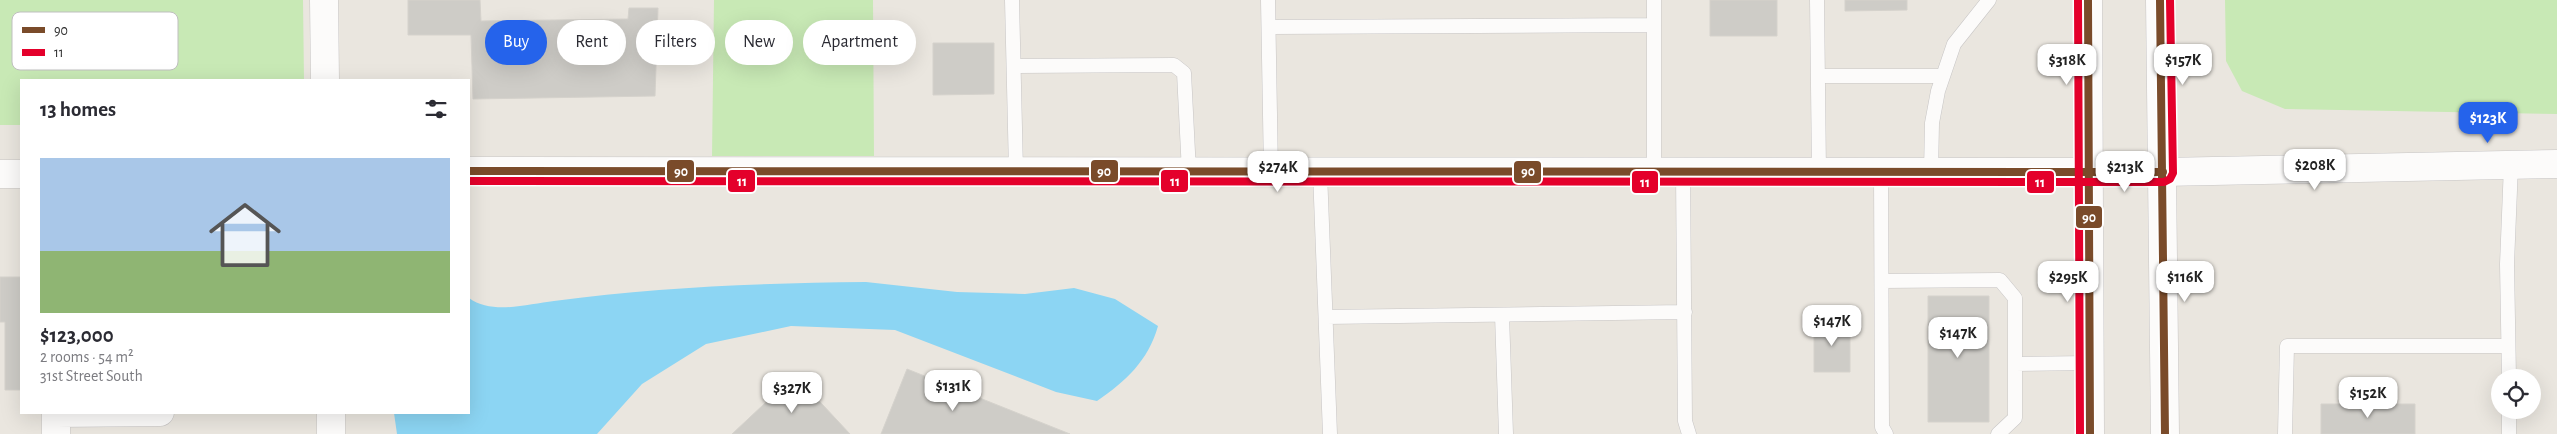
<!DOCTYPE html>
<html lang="en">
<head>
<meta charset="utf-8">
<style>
	body { margin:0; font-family:"Alegreya Sans",sans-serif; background:#f2f2f3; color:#2b2b33; height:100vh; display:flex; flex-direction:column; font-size:19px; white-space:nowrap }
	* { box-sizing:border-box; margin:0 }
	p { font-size:16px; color:#7c7c81 }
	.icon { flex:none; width:28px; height:28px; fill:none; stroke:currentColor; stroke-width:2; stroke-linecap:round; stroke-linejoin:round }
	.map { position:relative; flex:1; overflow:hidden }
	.details { position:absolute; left:20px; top:79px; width:450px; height:335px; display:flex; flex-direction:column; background:#fff; border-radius:0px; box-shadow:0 5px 20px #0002 }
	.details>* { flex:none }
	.banner { position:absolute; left:485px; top:20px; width:475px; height:45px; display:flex; gap:10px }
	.buttons { position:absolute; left:2491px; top:369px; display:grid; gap:10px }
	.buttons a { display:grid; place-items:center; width:50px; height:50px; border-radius:50%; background:#fff; box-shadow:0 5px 20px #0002; font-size:25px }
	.price { position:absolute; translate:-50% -42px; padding:0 11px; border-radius:10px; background:#fff; color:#222; font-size:16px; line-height:32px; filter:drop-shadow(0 1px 2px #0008) }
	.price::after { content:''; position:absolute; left:50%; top:30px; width:15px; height:11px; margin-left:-8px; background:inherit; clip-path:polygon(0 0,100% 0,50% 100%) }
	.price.selected { background:#2563eb; color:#fff }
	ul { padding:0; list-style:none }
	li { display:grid; align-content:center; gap:10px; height:265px; padding:0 20px }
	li+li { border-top:1px solid #e1e1e2 }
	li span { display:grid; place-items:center; height:155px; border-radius:0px; color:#555 }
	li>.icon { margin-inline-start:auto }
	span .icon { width:90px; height:90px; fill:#fffc; stroke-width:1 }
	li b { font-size:21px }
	h2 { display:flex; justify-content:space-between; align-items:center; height:60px; padding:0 20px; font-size:21px }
	.chip { padding:0 18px; border-radius:22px; background:#fff; box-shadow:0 5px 20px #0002; font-size:18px; line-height:45px }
	.chip.selected { background:#2563eb; color:#fff }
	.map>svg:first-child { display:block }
</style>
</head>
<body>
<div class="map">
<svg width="2557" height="434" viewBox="0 0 2557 434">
	<rect width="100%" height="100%" fill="#eae6df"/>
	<path fill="#c8e9b5" d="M0,0H303L304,80H21V125H0Z
		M714,0H873L874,156H712Z
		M2225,0H2557V114L2285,109L2242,91L2226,61Z"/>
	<path fill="#8cd5f3" d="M866,282L957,292L1025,294L1074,288L1115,299L1158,326C1148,361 1126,381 1097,401L1056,392L895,330L791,326L706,344L642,384L597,434H397L394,413L469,412V298C492,315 528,304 554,301C658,287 762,283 866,282Z"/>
	<path fill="#ceccc7" stroke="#d5d2cc" d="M408,0H480L481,21L628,19L629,8H658L655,96L473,99L471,35H408Z
		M1710,0H1777V36H1710Z
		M1845,0H1907V10L1845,11Z
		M933,43H994V94L933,95Z
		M0,277H21V390H5V322H0Z
		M1928,296H1989V422H1928Z
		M1814,321H1850V372H1814Z
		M907,369L1070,434H881Z
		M795,375L850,434H732Z
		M2321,404H2415V434H2321Z"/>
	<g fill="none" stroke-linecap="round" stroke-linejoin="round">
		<defs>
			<path id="service" d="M1012,0L1016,171
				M1268,0L1271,172
				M1654,0V172
				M1817,0L1819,172
				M1269,27L1654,25
				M1014,66L1174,65L1184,73L1189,172
				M1818,76H1943
				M1320,172L1330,434
				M1683,172L1685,421L1689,434
				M1881,172L1882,427L1886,434
				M1931,172L1932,123L1938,91L1954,44L1989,0
				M1882,281L2000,280L2015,298V418L1998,434
				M1502,315L1506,434
				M1326,317L1685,312
				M2015,364L2089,363
				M2509,378L2507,264L2511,165
				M2509,410V434
				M2285,434L2287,346H2508"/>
			<path id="minor" d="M324,0L325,80
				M331,412V434
				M56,434V413L160,412"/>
			<path id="tertiary" d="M469,171L2163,172L2557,164
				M0,174H21"/>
			<path id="secondary" d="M2088,0L2090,434
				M2160,0L2165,434"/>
		</defs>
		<use href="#service" stroke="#c7c5c5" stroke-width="15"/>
		<use href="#minor" stroke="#c7c5c5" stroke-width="29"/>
		<use href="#tertiary" stroke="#c7c5c5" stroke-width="29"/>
		<use href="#secondary" stroke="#c7c5c5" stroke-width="29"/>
		<use href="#service" stroke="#fcfbfa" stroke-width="14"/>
		<use href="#minor" stroke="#fcfbfa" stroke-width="28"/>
		<use href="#tertiary" stroke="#fcfbfa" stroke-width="28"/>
		<use href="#secondary" stroke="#fcfbfa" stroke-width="28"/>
		<defs>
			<path id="bus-1" d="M2088,0L2090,434
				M2160,0L2165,434
				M469,171L2163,172"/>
			<path id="bus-2" d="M2078,0L2080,434
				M469,181L2164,182L2170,179L2173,173L2170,0"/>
		</defs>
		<use href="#bus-1" stroke="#fff" stroke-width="11"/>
		<use href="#bus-2" stroke="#fff" stroke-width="11"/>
		<use href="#bus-1" stroke="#7a4b2a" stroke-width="8"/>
		<use href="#bus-2" stroke="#e4002b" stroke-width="8"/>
	</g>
	<rect x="12" y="12" width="166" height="58" rx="8" fill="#fff" stroke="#bfbfbf" stroke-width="1"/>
	<rect x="22" y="27" width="23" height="6" fill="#7a4b2a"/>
	<rect x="22" y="49" width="23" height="7" fill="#e4002b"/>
	<g font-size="14" fill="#2b2b2b">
		<text x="54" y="35">90</text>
		<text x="54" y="57">11</text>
	</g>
	<g stroke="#fff" stroke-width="2">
		<rect x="666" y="159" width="29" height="24" rx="5" fill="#7a4b2a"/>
		<rect x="1090" y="159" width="29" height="24" rx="5" fill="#7a4b2a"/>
		<rect x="1513" y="160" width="29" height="24" rx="5" fill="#7a4b2a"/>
		<rect x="727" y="169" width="29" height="24" rx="5" fill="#e4002b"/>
		<rect x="1160" y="169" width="29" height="24" rx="5" fill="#e4002b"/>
		<rect x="1631" y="170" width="28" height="24" rx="5" fill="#e4002b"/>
		<rect x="2026" y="170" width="29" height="24" rx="5" fill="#e4002b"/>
		<rect x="2075" y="205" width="28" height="24" rx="5" fill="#7a4b2a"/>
	</g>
	<g font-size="14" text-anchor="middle" font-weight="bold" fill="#fff">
		<text x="681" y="176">90</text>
		<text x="1104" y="176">90</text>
		<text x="1528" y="176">90</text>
		<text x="742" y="186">11</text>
		<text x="1175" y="186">11</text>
		<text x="1645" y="187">11</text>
		<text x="2040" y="187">11</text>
		<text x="2089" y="222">90</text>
	</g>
</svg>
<div class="buttons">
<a><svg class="icon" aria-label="locate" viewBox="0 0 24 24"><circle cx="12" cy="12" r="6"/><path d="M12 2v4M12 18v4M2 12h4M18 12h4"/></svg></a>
</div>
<b class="price" style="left:2067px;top:86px">$318K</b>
<b class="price" style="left:2183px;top:86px">$157K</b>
<b class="price selected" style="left:2488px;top:144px">$123K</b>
<b class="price" style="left:2315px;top:191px">$208K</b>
<b class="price" style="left:1278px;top:193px">$274K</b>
<b class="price" style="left:2125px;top:193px">$213K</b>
<b class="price" style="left:2068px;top:303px">$295K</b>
<b class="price" style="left:2185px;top:303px">$116K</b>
<b class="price" style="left:1832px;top:347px">$147K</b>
<b class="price" style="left:1958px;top:359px">$147K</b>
<b class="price" style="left:953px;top:412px">$131K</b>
<b class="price" style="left:792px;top:414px">$327K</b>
<b class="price" style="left:2368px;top:419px">$152K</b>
<div class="banner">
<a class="chip selected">Buy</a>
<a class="chip">Rent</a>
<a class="chip">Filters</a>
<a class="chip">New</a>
<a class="chip">Apartment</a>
</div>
<section class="details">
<h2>13 homes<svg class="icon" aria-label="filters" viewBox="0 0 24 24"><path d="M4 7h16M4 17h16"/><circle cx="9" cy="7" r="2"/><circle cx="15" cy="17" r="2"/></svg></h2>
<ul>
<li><span style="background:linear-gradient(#a9c7e8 60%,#8fb573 0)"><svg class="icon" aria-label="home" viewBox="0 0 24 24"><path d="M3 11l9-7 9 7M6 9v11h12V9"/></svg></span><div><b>$123,000</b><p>2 rooms · 54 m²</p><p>31st Street South</p></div></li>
</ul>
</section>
</div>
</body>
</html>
